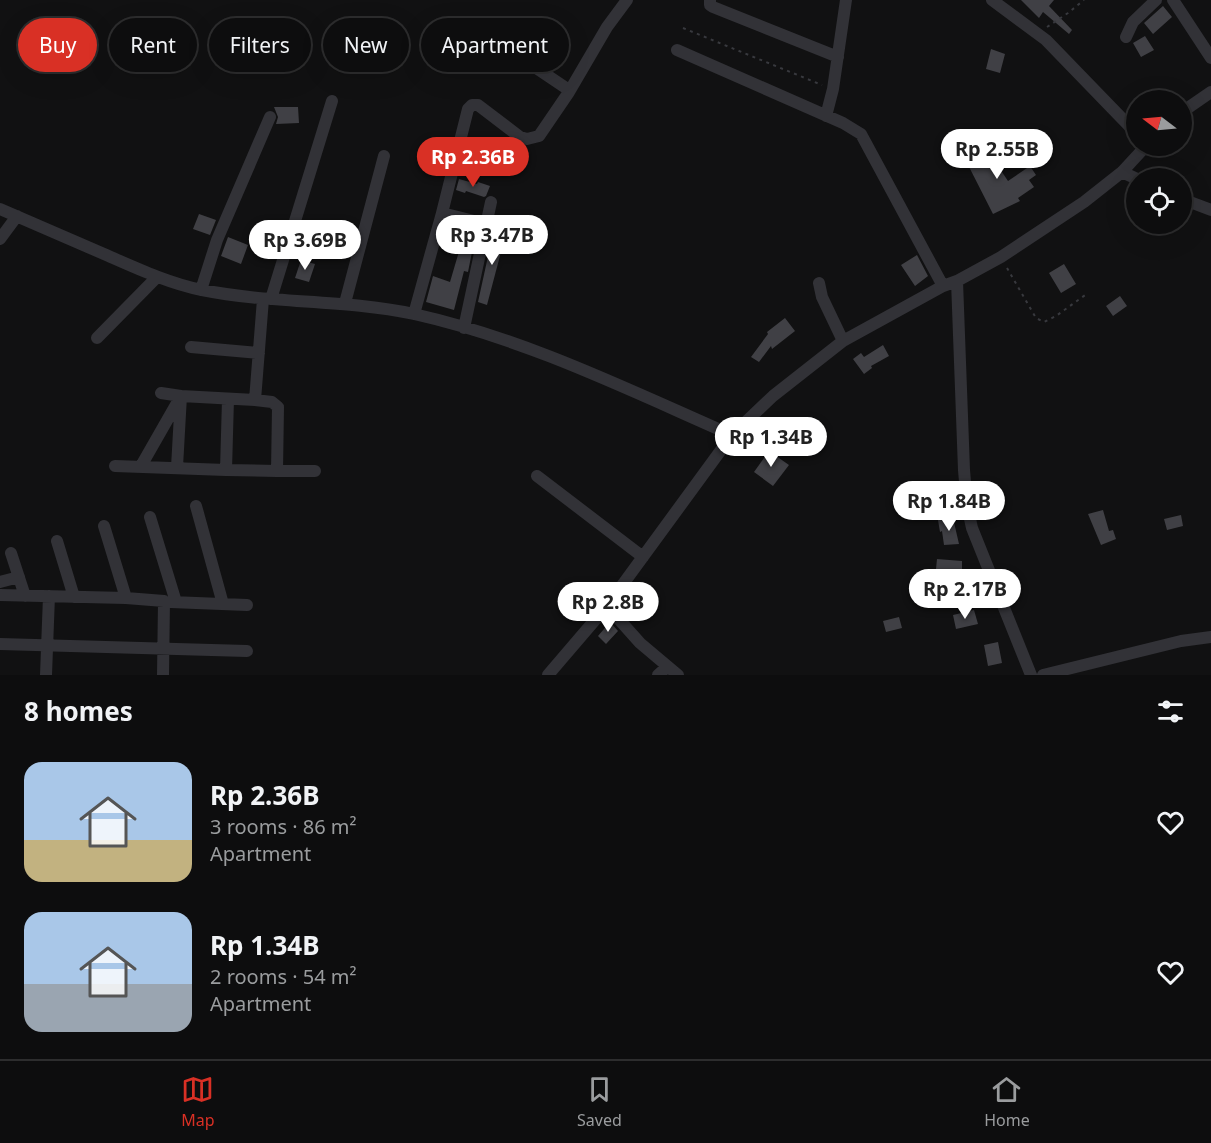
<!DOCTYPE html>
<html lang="en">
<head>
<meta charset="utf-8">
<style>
	body { margin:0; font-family:"Noto Sans",sans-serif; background:#161617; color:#f1f3f6; height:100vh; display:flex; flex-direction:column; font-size:22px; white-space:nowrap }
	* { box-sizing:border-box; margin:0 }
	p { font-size:20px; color:#9a9c9e }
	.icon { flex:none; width:33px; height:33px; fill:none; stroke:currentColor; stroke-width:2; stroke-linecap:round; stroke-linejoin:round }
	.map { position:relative; height:675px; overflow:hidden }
	.sheet { display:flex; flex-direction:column; background:#0d0d0e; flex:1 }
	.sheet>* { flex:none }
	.hud { position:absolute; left:18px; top:18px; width:600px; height:54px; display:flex; gap:12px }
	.needle { width:39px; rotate:286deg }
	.fabs { position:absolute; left:1126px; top:90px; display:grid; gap:12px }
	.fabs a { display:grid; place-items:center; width:66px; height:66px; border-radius:50%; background:#0d0d0e; box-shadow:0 6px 24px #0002,0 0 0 2px #2d2d2e; font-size:30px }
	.price { position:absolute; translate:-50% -51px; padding:0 14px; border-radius:21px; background:#fff; color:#222; font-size:20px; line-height:39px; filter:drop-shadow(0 2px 3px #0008) }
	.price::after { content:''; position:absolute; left:50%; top:36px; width:18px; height:14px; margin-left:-9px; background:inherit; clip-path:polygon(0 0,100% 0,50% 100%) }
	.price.selected { background:#d93025; color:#fff }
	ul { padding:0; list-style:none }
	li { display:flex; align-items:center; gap:18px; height:150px; padding:0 24px }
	li span { display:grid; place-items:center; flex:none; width:168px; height:120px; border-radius:18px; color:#555 }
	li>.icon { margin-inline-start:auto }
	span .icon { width:72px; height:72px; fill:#fffc; stroke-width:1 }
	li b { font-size:26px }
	h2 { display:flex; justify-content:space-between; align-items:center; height:72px; padding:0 24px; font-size:26px }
	.chip { padding:0 21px; border-radius:27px; background:#0d0d0e; box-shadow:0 6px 24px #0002,0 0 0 2px #2d2d2e; font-size:21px; line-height:54px }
	.chip.selected { background:#d93025; color:#fff }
	.tabs { display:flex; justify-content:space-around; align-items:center; height:84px; border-top:2px solid #2d2d2e; background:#0d0d0e; font-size:16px; color:#9a9c9e }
	.tabs a { display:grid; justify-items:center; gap:3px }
	.tabs .selected { color:#d93025 }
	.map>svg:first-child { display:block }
</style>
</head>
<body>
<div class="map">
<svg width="1211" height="675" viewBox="0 0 1211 675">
	<rect width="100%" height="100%" fill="#111112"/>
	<path fill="#404045" d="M1021,0H1054L1049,6L1072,30L1069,34L1043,12L1039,18Z
		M1163,6L1172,17L1153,34L1144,23Z
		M1145,36L1154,50L1141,57L1133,43Z
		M991,49L1005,54L1000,73L986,69Z
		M274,107H298L299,123L276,124L278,117Z
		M982,142L1008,181L1030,166L1036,175L1029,180L1034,187L1018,198L1020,201L993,214L963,155Z
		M459,179L477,184L478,182L490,186L486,196L484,197L466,191L465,193L456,190Z
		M199,214L216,220L210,235L193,229Z
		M494,229L506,233L487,305L478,302Z
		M228,237L248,245L241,264L221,256Z
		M460,248L472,252L468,272L464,271L454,310L426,302L433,276L450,282Z
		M917,255L928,276L915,286L901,265Z
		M301,260L315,264L309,282L295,278Z
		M1064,264L1076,284L1061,293L1049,273Z
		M1120,296L1127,306L1113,316L1106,306Z
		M785,318L795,331L772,349L771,346L759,362L751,357L768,334L767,332Z
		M883,345L889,356L871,366L872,368L864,374L853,359L861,353L864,357Z
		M769,451L789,465L773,486L754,472Z
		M1103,510L1109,531L1113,530L1116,539L1101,545L1088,514Z
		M1181,515L1183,526L1167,530L1164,519Z
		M953,518L959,544L944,545L942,531L940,532L938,520Z
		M937,559L962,561V570L936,569Z
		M974,610L978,624L956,629L953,615Z
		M899,617L902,628L886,632L883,621Z
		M610,622L618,631L606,644L598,636Z
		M998,642L1002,663L988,666L984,645Z"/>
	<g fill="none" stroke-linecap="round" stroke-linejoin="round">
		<path stroke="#38393e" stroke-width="2" stroke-dasharray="3 4.5" stroke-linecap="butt" d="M1047,27L1068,13L1084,0
			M683,28L822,85
			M1007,268L1036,318L1044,322L1056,316L1088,293"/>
		<path stroke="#323237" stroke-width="12" d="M710,0V5L713,7L838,57
			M992,0L1046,40L1137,134
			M1173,0L1211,58
			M471,24L566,88L569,92
			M1126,37L1133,22L1156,0
			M677,50L843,123L861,134L943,286
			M1182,112L1211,92
			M826,116L833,89L846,0
			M1122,172L1137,179
			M1182,199L1211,210
			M0,209C35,224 70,239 104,254C136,268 168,283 202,290C272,304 344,299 414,314C526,339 629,390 732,435
			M442,213L486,224
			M0,239L17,216
			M957,281L964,470L967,505L972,528L1031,675
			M819,283L822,297L843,341
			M201,290L217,240L270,117
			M271,299L332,101
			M345,303L384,156
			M414,314L442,213L468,109L472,105H478L520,137L527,139L539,136L569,92L607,27L627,0
			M464,328L491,202
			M97,338L157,277
			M191,347L259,353
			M161,393L181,396L177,467
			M228,399L226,470L277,471L278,407L272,402L255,400
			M115,466L226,470
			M141,466L181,396L255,400L263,299
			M277,471H315
			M537,476L643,557
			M196,506L223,604
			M150,517L176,602
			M104,526L126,598
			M57,541L74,597
			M11,553L25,596
			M0,582L19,577
			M0,595L126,598L164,601L163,675
			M171,602L247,605
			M607,606L640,643L678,675
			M0,644L247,651
			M46,675L49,596
			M548,675L607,606L732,435L773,396L843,341L943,286L957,281L1001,257L1084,202L1122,172L1146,146
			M658,675L667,667
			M1043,675L1181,641L1211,637"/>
	</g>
</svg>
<div class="fabs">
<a><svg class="needle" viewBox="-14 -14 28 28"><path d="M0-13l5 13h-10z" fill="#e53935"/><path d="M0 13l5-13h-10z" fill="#9a9c9e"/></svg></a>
<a><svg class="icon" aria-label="locate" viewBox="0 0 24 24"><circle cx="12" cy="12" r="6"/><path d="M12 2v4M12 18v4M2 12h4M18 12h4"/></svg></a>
</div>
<b class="price" style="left:997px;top:180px">Rp 2.55B</b>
<b class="price selected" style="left:473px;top:188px">Rp 2.36B</b>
<b class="price" style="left:492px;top:266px">Rp 3.47B</b>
<b class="price" style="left:305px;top:271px">Rp 3.69B</b>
<b class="price" style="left:771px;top:468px">Rp 1.34B</b>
<b class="price" style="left:949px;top:532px">Rp 1.84B</b>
<b class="price" style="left:965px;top:620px">Rp 2.17B</b>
<b class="price" style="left:608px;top:633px">Rp 2.8B</b>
<div class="hud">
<a class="chip selected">Buy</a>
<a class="chip">Rent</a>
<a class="chip">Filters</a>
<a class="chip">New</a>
<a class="chip">Apartment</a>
</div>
</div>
<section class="sheet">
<h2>8 homes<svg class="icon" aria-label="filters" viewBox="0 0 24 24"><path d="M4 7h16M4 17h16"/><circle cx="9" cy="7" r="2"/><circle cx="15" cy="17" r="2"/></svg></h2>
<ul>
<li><span style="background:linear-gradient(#a9c7e8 65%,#c2b280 0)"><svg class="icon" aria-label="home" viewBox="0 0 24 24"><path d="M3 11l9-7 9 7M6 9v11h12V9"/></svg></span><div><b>Rp 2.36B</b><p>3 rooms · 86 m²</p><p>Apartment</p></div><svg class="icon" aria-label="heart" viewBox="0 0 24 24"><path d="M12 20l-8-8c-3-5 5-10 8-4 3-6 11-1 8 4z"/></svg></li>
<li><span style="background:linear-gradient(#a9c7e8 60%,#9aa5b1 0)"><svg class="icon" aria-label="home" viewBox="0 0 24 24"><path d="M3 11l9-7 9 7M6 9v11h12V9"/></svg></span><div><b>Rp 1.34B</b><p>2 rooms · 54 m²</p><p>Apartment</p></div><svg class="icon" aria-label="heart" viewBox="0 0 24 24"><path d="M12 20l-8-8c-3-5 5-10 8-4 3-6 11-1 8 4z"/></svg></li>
</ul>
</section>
<nav class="tabs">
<a class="selected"><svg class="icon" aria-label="map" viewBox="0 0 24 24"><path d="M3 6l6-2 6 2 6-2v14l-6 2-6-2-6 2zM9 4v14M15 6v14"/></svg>Map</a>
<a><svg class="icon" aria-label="saved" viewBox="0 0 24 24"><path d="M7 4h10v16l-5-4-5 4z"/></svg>Saved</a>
<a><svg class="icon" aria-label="home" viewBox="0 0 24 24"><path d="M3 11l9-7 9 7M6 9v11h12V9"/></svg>Home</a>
</nav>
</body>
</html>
